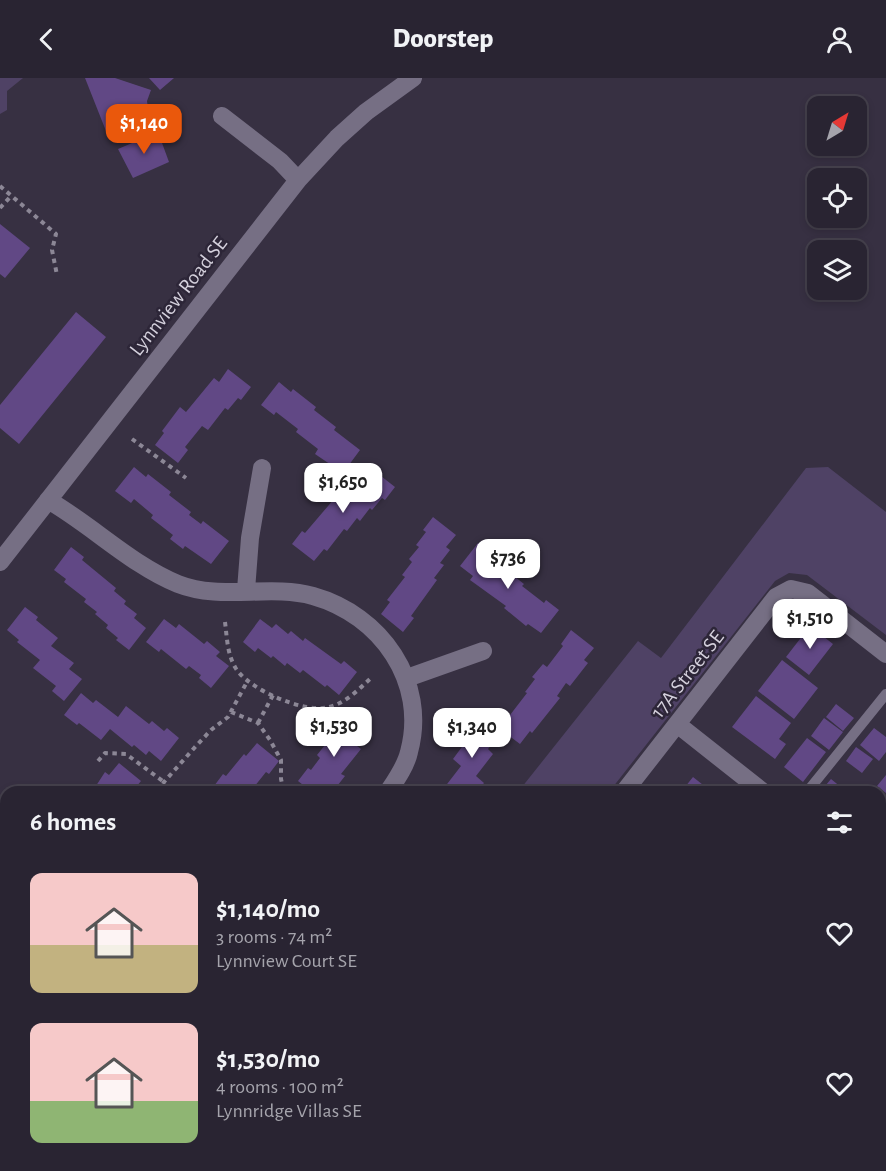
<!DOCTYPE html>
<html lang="en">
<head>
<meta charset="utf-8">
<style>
	body { margin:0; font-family:"Alegreya Sans",sans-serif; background:#35303e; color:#f1f3f6; height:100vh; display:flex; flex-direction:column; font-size:22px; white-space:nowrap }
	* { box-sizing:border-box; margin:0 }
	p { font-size:20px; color:#a5a4ac }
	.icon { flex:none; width:33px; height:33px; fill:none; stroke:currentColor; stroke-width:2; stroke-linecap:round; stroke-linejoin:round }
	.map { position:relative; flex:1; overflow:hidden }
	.details { position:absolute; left:0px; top:708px; width:886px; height:386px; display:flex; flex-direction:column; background:#292432; border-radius:18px 18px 0 0; box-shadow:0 3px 9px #0003,0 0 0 2px #45414d }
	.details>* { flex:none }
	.needle { width:39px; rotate:38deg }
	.tools { position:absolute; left:807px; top:18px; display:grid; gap:12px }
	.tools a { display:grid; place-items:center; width:60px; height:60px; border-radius:12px; background:#292432; box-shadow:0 3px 9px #0003,0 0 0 2px #45414d; font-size:30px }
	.price { position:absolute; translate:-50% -51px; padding:0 14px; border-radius:12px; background:#fff; color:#222; font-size:20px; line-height:39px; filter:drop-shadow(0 2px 3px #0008) }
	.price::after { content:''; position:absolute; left:50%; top:36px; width:18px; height:14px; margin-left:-9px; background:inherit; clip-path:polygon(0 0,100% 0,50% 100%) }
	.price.on { background:#ea580c; color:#fff }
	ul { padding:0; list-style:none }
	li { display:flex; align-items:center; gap:18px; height:150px; padding:0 30px }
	li span { display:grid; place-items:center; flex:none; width:168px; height:120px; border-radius:12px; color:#555 }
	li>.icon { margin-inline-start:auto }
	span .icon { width:72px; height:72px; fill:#fffc; stroke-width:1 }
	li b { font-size:26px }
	h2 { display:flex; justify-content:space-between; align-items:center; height:72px; padding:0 30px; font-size:26px }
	header { display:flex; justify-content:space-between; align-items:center; height:78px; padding:0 30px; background:#292432; font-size:27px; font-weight:800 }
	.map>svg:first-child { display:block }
</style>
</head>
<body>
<header><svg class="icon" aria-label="back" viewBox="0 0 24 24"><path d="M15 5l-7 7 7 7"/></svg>Doorstep<svg class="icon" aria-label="person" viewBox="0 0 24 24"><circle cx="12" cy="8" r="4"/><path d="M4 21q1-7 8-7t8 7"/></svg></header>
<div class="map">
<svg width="886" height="1093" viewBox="0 0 886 1093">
	<rect width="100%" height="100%" fill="#373042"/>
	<path fill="#4f4265" d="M0,0H23L7,13V32L0,36Z
		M828,389L886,434V557L807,497L789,495L775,503L609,714H518L638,563L661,580L806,390Z"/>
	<path fill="#614885" d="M85,0H115L151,12L147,23L149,38L142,39L144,47L106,53Z
		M149,0H174L160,12Z
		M158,54L169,84L133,100L118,71Z
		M0,146L30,170L5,200L0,196Z
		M76,234L106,259L19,366L0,350V327Z
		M228,291L251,309L241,322L238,320L228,332L225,330L208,352L202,348L185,369L188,372L178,385L155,367L164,355L162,353L180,329L186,334L214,300L219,304Z
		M279,304L291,314L293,311L316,329L314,332L336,349L334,352L360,372L343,395L315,376L318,371L296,354L298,351L276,334L274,337L261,327Z
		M134,389L146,399L148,396L171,414L169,417L191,434L189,437L201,446L203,443L229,463L211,486L185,468L183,471L170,461L173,457L151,440L153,437L134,421L131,425L115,413Z
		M372,391L395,409L385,422L382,420L372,432L370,430L360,443L357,440L347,453L344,451L327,473L324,471L314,483L292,466L302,453L305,455L334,421L336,423L346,411L349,413L358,401L362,404Z
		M433,439L456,457L446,469L450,472L440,485L444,487L434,500L437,502L411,538L414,540L403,554L381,536L390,524L387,522L405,499L402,497L412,484L409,481L419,469L416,467L426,454L423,452Z
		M478,465L491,475L489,478L524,506L522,508L544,525L546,522L559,532L541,555L528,546L526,548L504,530L506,528L470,502L473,498L460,488Z
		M71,469L84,479L82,482L116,510L114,513L126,523L124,526L137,536L134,540L146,550L129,572L116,562L118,560L106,550L108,547L95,536L97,534L84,524L86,521L64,504L66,501L54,492Z
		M25,529L38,539L36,542L58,560L51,568L74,585L69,591L82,601L64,623L52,613L56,608L33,590L40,582L17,564L19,562L7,552Z
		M164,541L176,550L179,546L204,566L207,563L220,574L216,578L229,588L211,610L199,600L201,597L189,588L186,591L161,571L159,574L146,564Z
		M260,541L272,550L276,546L288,556L291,553L303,563L305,560L341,586L344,583L357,594L339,617L327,607L325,609L303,592L300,595L287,585L285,588L273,578L271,580L258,570L255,574L243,564Z
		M810,548L833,566L809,597L786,579Z
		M571,552L594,570L584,582L588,585L570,608L566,605L557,618L560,620L532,655L530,653L520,666L496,648L507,635L510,637L527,615L525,614L535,601L532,599L543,586L547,589L563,568L561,566Z
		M782,582L818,610L794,641L758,613Z
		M81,615L93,625L96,622L118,639L126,628L149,646L152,643L164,653L167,650L179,660L161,683L149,673L146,677L134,667L132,669L110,651L101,662L79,645L77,647L64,637Z
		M756,618L791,645L779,661L786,666L775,681L732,649Z
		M836,626L854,640L843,653L826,639Z
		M344,638L367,655L357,668L361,671L341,696L345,698L334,712L330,708L325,714H312L298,703L308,690L311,692L320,680L317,677L337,652L334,650Z
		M824,640L843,654L829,672L811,658Z
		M475,641L498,659L488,671L493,676L476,698L484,705L477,714H445L446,712L444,710L461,688L453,681L470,658L465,654Z
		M874,650L886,659V674L879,683L860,667Z
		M807,660L826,674L803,704L784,689Z
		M257,665L279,683L269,696L266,694L250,714H205L211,706L214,708L223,696L226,698L244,676L246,678Z
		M856,669L873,681L862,695L846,683Z
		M119,685L141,703L132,714H92L105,694L109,697Z
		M886,697V715L877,708Z
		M693,699L712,714H681Z
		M831,701L847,714H820Z
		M880,715L886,719V742L880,738Z
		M880,743L886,747V765L885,764L882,767L880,766Z
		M1,756L6,760V796L0,791Z
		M886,927V949L880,945V940L885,934L882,932Z
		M880,961L886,965V970L880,977Z
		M6,1012V1036L0,1031V1020Z
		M881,1014L886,1018V1040L880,1036Z
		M19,1088H35L31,1093H26Z
		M151,1088H168L164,1093H159Z
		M185,1088H203L210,1093H174L177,1089L181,1093Z
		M382,1088H418L414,1093H380L379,1092Z
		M438,1088H466L461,1093H434Z
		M549,1088H570L566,1093H556Z
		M768,1088H794L790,1093H775Z"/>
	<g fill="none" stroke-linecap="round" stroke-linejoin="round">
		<path stroke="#8c8796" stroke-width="4" stroke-dasharray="4.5 4.5" stroke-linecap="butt" d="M0,108L56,156L52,172L57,197
			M0,130L11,118
			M132,361L186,400
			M225,544C227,559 227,575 235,589C247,611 305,636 329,629C346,625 359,611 371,600
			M231,634L258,645L270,662L281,682V701L284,714
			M258,645L273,617
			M98,683L105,675L126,676L164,704
			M159,714L164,704L196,668L211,652L228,639L248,602
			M232,1093L234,1090L238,1093"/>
		<path stroke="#766f84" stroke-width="10" d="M807,714L886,616
			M531,1088L538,1093
			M877,1093L886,1082"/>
		<path stroke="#766f84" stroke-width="18" d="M222,38L280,83L298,102
			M48,422C93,448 130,486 178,506C221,523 269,506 313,518C381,537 428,604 409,674C406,688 396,702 388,714
			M0,484L298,102L337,60L366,34L413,0
			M246,512L250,460L262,390
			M407,600L483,573
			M677,646L763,714
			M624,714L776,519L791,511L808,515L886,576
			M880,806L886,810
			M880,854L886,847
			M0,860L6,865
			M276,1088L282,1093
			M327,1093L331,1088
			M694,1093L698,1088"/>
	</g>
	<g text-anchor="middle" stroke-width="5" stroke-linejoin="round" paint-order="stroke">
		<g font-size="21" fill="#d4d0dc" stroke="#2d2638">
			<text transform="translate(178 218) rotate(-52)" y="7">Lynnview Road SE</text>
			<text transform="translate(687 596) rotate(-52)" y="7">17A Street SE</text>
		</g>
	</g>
</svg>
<div class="tools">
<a><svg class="needle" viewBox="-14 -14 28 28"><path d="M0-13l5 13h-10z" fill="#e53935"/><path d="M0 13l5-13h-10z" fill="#a5a4ac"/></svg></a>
<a><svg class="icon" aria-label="locate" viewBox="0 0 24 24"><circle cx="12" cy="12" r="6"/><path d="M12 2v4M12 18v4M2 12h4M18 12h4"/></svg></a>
<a><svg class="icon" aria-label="layers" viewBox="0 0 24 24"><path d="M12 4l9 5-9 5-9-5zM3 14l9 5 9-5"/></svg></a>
</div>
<b class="price on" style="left:144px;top:77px">$1,140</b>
<b class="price" style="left:343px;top:436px">$1,650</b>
<b class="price" style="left:508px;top:512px">$736</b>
<b class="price" style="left:810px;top:572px">$1,510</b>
<b class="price" style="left:334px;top:680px">$1,530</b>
<b class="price" style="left:472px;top:681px">$1,340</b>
<section class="details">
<h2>6 homes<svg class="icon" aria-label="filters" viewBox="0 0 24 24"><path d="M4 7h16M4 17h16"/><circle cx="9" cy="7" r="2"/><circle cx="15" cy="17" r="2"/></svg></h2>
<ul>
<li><span style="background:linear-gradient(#f6c9c9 60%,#c2b280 0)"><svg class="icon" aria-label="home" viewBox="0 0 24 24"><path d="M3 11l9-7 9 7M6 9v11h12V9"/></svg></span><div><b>$1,140/mo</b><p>3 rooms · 74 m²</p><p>Lynnview Court SE</p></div><svg class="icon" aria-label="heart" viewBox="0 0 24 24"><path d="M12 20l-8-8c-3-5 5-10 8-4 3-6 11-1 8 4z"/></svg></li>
<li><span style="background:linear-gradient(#f6c9c9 65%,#8fb573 0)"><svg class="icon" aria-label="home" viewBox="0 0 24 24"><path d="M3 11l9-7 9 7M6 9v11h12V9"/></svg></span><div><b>$1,530/mo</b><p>4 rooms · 100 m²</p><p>Lynnridge Villas SE</p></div><svg class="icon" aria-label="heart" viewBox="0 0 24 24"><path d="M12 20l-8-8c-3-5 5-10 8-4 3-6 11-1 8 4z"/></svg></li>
</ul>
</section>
</div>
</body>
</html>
